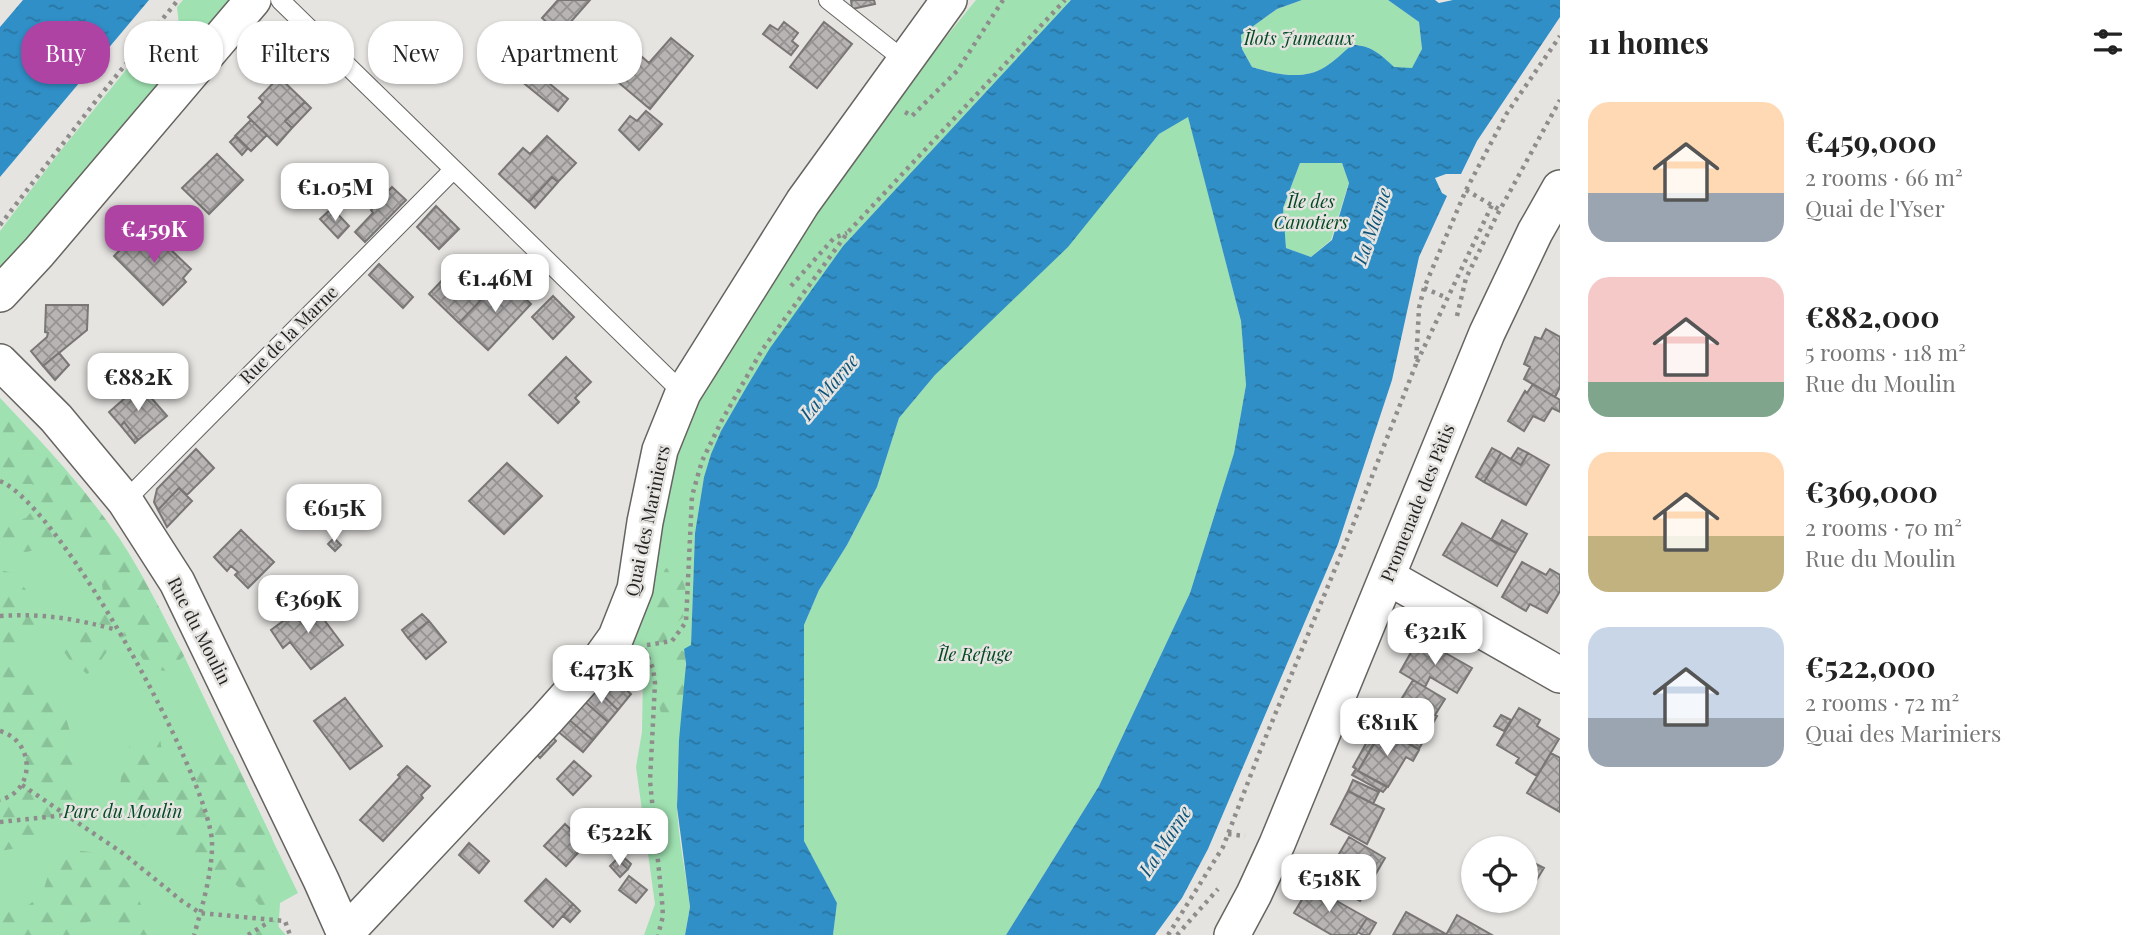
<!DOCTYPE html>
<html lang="en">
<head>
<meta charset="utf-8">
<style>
	body { margin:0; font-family:"Playfair Display",serif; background:#f6f6f6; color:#222; height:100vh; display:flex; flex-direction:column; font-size:26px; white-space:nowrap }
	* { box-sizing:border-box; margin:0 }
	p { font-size:23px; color:#767676 }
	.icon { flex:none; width:38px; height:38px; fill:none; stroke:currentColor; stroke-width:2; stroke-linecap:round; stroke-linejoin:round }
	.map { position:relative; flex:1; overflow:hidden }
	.sheet { display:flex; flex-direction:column; background:#fff; width:595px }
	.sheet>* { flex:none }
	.banner { position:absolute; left:21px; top:21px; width:665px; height:63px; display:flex; gap:14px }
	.controls { position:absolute; left:1461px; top:836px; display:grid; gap:14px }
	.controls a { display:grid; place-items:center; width:77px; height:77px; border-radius:50%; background:#fff; box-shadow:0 2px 5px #0004; font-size:35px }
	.price { position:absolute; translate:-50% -60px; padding:0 16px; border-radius:14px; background:#fff; color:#222; font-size:23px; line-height:46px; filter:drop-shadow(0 2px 4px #0008) }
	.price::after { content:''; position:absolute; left:50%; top:42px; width:21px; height:16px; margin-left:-10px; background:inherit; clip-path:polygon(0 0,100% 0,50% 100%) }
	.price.on { background:#ae43a4; color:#fff }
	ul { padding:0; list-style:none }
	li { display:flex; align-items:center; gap:21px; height:175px; padding:0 28px }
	li span { display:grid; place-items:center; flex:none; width:196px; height:140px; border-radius:21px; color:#555 }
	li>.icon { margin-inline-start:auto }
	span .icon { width:84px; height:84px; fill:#fffc; stroke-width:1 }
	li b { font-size:30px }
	h2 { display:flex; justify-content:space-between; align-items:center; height:84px; padding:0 28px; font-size:30px }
	.pill { padding:0 24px; border-radius:28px; background:#fff; box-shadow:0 2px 5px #0004; font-size:24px; line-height:63px }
	.pill.on { background:#ae43a4; color:#fff }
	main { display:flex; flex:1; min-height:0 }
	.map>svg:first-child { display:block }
</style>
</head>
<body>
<main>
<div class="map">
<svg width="1560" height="935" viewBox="0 0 1560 935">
	<defs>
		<pattern id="forest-firs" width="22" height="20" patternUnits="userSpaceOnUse" patternTransform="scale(1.75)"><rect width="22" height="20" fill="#9fe1b1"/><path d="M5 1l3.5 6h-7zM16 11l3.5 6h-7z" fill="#89c198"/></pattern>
		<pattern id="water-ripples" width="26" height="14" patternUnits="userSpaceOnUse" patternTransform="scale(1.75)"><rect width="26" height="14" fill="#308fc7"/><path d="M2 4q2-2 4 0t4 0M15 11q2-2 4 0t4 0" fill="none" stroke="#2975a1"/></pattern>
		<pattern id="building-cross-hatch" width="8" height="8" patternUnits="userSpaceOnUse" patternTransform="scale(1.75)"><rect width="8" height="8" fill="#b8b4b4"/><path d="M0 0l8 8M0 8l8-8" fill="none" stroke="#959292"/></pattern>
	</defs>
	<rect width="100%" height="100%" fill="#e6e4e1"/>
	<path fill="#9fe1b1" d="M183,0H242L0,283V231L58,154L159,29L177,28L179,25L177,7Z
		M976,0H1071L843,246L770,349L747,386L721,431L711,454L704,477L695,533L691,646L684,650C689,698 676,755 677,805C678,839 686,873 690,907L685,935H644L655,904L636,767L642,732L643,673L616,659L678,434L729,337L891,105Z
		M1302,0H1388L1419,22L1422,49L1412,69L1393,67C1380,54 1371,45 1352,45C1343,52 1335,61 1325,67C1303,81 1275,74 1252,67L1242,49L1241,35L1277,9Z
		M1188,116L1241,321L1246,385L1234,453L1190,593L1099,786L1006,935H833L837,903L804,842V625L819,590L847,545L877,487L899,418L935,375L1120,181L1159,134Z
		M1300,163H1342L1349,182L1331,240L1311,257L1286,248L1283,208Z
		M0,398L82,489L119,538L140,573L184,656L298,893L280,903L278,935H0Z"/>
	<path fill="url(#forest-firs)" d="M0,398C42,442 84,487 119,538C144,575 163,616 184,656L167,671C140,670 142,651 128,635C107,642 104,663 87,674L69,659L54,638C65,626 82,627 93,616C118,591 90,545 65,533C39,544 29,564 2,542L0,530L6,524L26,518L38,504L37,491L32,484H7L0,478Z
		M671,566C687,578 687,595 687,614L673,626L666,640L669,645L685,652C686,674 689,708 667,719C649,704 669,697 675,686C678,678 677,671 674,663L651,651L647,638L654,621L661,581L665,569Z
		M1,570L12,573L38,604L37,636L19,658L26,670L38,676L64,711L79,763L74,798L54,828L29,846L0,851V800C36,791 35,741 0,731Z
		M151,735L160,739L164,762L174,779L183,778L205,753L232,754L272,838L274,861L269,912L276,924L286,935H232L252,926L261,908L257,902L224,875L199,865L177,841L147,828L129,812L120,788L123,758L131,744Z
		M74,850C80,851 90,851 96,854C125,870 145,904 152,935H114L109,926L102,918L88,922L72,935H0V913L23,909L42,895L50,869Z"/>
	<path fill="url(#water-ripples)" fill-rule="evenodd" d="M23,0H149L0,177V27Z
		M1071,0H1302L1277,9L1241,35L1242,49L1252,67C1275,74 1303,81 1325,67C1335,61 1343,52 1352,45C1371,45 1380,54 1394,67L1412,68L1422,49L1419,22L1388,0H1435L1439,3L1453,0H1560V17L1477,141L1461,174H1446L1435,178L1442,193L1447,196L1419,257L1392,380L1338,544L1208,849L1182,898L1155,935H1006L1099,786L1190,593L1234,453L1246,385L1241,321L1188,117L1159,134L1068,247L935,375L899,418L877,487L847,545L819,590L804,625V841L837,903L833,935H685L690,907L677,807L679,740L686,664L684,649L691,645L695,533L704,477L711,454L721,431L747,386L770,348L843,246ZM1300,163H1342L1349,183L1332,240L1311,257L1286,248L1283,208Z"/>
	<path fill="url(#building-cross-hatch)" stroke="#797675" stroke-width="2" d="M558,0H590L560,34L542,18Z
		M851,0H874L875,4L852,9Z
		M784,22L798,33L792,41L798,46L791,55L763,34L770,25L778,30Z
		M824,22L852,44L817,88L790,67Z
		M551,25L559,32L538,56L531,49Z
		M671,38L693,56L650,109L600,67L623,40L649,63Z
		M521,60L568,99L558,111L510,72Z
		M279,77L305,102L285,121L292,128L277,145L248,117L263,102L259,98Z
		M305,102L311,108L292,128L285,121Z
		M646,111L662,124L639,150L619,130L630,116L637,121Z
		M251,120L267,135L251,151L235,136Z
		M236,136L248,148L242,155L230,142Z
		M547,136L576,163L558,182L552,177L529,202L499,174L523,148L530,154Z
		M217,154L243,180L209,214L182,188Z
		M552,177L558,182L535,208L529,202Z
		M392,187L406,200L365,242L355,232L373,213L371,210Z
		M436,206L459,229L439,249L417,227Z
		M332,208L349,226L338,238L320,219Z
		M145,225L191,269L183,278L186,282L163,305L114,256Z
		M379,264L413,297L403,308L369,275Z
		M450,272L480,301L459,323L429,294Z
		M503,277L531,304L488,350L459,323Z
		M553,296L574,317L553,339L532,317Z
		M46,305H88L87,330L43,366L31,351L47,337L48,333L45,332Z
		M1546,329L1560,337V387L1555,397L1524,379L1530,367L1524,364L1535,337L1541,339Z
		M59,353L69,365L55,380L43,366Z
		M566,357L591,382L575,398L579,402L558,423L529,395Z
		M1533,384L1560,400V412L1552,408L1544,421L1533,416L1524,431L1508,421L1525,391L1527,393Z
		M140,385L167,416L138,440L124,422L121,426L109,412Z
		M124,422L138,440L135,443L121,426Z
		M1492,448L1501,453L1484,482L1476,477Z
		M1518,448L1528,453L1521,465L1511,459Z
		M196,449L214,468L187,495L179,488L158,510L154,502L157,489Z
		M1501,453L1521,465L1528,453L1549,465L1526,505L1484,482Z
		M507,463L542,496L504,534L469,501Z
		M179,488L192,501L167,527L158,510Z
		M1502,520L1527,534L1516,553L1491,540Z
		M1462,523L1516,553L1497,586L1443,555Z
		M241,530L274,562L248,588L235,575L238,572L231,566L227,571L214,557Z
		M334,538L341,545L335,551L328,544Z
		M1522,562L1546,575L1550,569L1560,575V591L1547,613L1530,604L1526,611L1502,597Z
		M310,601L343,645L311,669L290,642L283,648L271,630Z
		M422,614L429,621L408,638L402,630Z
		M429,621L446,642L426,659L408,638Z
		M1419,638L1472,668L1457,693L1430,677L1425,687L1400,672Z
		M607,672L631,694L618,710L594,687Z
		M1413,680L1445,699L1435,715L1437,716L1419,749L1383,729Z
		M594,687L618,710L608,722L583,700Z
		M345,698L382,746L350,769L314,721Z
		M583,700L608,722L593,740L567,718Z
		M1519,708L1540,720L1537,726L1559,739L1537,776L1516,763L1519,758L1497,745Z
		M1501,715L1511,720L1504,731L1494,726Z
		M567,718L593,740L583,752L556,730Z
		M1383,729L1419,750L1413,761L1406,757L1388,787L1358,771Z
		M551,735L556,741L540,758L535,753Z
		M1369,738L1375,741L1358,771L1387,787L1383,792L1352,775L1356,769L1353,767Z
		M1551,753L1560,758V812L1527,793Z
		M574,761L591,776L573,795L557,779Z
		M407,766L430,786L421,795L423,798L383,841L360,820L400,777L398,775Z
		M1353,780L1379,792L1373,804L1348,791Z
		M1348,791L1384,809L1367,844L1331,824Z
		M565,824L586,844L566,866L544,846Z
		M1349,837L1385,858L1360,901L1323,881Z
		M469,843L489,861L479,873L459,855Z
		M621,855L631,864L628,869L617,859Z
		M617,859L628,869L620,877L610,866Z
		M1526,859L1544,868L1536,881L1526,875Z
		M1526,875L1536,881L1526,899Z
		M629,876L647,890L636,903L619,890Z
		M546,879L573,904L553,927L525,901Z
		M1310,886L1367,918L1356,935H1332L1294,913Z
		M573,904L580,911L570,922L563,916Z
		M1406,912L1446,934L1393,935Z
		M1457,915L1492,935H1446Z
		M1367,918L1376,923L1369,935H1363L1358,932Z"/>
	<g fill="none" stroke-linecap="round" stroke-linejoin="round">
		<defs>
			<path id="lane" d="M280,0L683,393
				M828,0L904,60
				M125,501L453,170"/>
			<path id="street" d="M0,294L39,252L253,0
				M0,362L56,418L125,501L177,582L321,880L345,934
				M1388,577L1560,675
				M344,935L547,719L598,662L616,637L635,589L645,522L660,450L683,393L803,202L949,0
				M1232,935L1254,894L1277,844L1487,333L1535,232L1560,188"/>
		</defs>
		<use href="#lane" stroke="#666461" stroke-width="20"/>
		<use href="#street" stroke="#666461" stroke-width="38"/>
		<path stroke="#8e8d8b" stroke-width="4.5" stroke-dasharray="3.5 5" stroke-linecap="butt" d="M905,112L912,116L957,71L1003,0
			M1466,190L1500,210
			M0,225L95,102L178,0
			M791,286L834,238L847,233
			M1424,288L1447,298
			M1457,316L1466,278L1496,217L1560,100
			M1417,362L1492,205
			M0,481C61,506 207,774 212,841C213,870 202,908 194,935
			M0,616C43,613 76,619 117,630
			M647,645L672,641L686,622L692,496L702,461L722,420L762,350L848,232L1065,0
			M644,649L653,668L655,683L650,781L662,901L663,916L658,935
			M0,731C35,741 36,791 0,800
			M22,785L124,854L182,901L200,913L285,921L290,935
			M0,822L66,815
			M1228,834L1245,836
			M248,935L269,922
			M1168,935L1223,847L1260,751L1349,535L1416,364L1419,308L1424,288L1466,190L1507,113L1560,36
			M1177,935L1218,889"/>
		<use href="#lane" stroke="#fff" stroke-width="18"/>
		<use href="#street" stroke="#fff" stroke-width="35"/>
	</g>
	<g text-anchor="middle" stroke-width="5" stroke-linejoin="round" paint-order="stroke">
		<g font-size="18" font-style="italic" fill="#034924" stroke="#e6e4e1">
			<text x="1299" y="45">Îlots Jumeaux</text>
			<text x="1311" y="208">Île des<tspan x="1311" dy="21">Canotiers</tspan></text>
			<text x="975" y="661">Île Refuge</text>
			<text x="123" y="818">Parc du Moulin</text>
		</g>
		<g font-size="18" fill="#252423" stroke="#e6e4e1">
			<text transform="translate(289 335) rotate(-45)" y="6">Rue de la Marne</text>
			<text transform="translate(1418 503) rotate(-68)" y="6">Promenade des Pâtis</text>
			<text transform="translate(648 521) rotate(-78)" y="6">Quai des Mariniers</text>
			<text transform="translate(199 631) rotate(63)" y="6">Rue du Moulin</text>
		</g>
		<g font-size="19" font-style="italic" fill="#0b5379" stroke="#e6e4e1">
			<text transform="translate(1372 226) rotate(-71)" y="7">La Marne</text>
			<text transform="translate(829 387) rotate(-50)" y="7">La Marne</text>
			<text transform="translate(1165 841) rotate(-57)" y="7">La Marne</text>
		</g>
	</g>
</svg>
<div class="controls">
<a><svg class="icon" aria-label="locate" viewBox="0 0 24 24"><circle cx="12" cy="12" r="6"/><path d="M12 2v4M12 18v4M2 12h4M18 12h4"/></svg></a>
</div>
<b class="price" style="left:335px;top:223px">€1.05M</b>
<b class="price on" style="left:154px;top:265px">€459K</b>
<b class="price" style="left:495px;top:314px">€1.46M</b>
<b class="price" style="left:138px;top:413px">€882K</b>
<b class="price" style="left:334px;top:544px">€615K</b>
<b class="price" style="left:308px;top:635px">€369K</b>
<b class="price" style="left:1435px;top:667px">€321K</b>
<b class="price" style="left:601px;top:705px">€473K</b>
<b class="price" style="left:1387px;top:758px">€811K</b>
<b class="price" style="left:619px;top:868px">€522K</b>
<b class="price" style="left:1329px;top:914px">€518K</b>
<div class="banner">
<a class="pill on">Buy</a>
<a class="pill">Rent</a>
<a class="pill">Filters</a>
<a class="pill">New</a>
<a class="pill">Apartment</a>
</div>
</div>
<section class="sheet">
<h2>11 homes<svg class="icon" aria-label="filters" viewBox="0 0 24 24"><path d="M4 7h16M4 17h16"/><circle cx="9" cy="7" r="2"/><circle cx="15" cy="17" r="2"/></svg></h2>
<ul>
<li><span style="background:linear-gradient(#ffd9b3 65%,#9aa5b1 0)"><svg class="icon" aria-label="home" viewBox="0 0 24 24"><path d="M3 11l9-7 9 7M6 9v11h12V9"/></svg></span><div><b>€459,000</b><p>2 rooms · 66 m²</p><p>Quai de l'Yser</p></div></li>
<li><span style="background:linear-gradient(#f6c9c9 75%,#7fa58c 0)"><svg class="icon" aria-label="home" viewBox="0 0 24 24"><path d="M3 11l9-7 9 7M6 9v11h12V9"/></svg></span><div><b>€882,000</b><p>5 rooms · 118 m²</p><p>Rue du Moulin</p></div></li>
<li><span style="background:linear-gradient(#ffd9b3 60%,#c2b280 0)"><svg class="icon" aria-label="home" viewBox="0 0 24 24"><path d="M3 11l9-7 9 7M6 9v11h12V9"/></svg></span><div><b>€369,000</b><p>2 rooms · 70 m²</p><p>Rue du Moulin</p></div></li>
<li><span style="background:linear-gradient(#c9d6e8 65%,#9aa5b1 0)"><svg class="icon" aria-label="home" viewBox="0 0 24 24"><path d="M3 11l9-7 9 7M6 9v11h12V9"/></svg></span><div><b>€522,000</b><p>2 rooms · 72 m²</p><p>Quai des Mariniers</p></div></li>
</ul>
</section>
</main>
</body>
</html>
